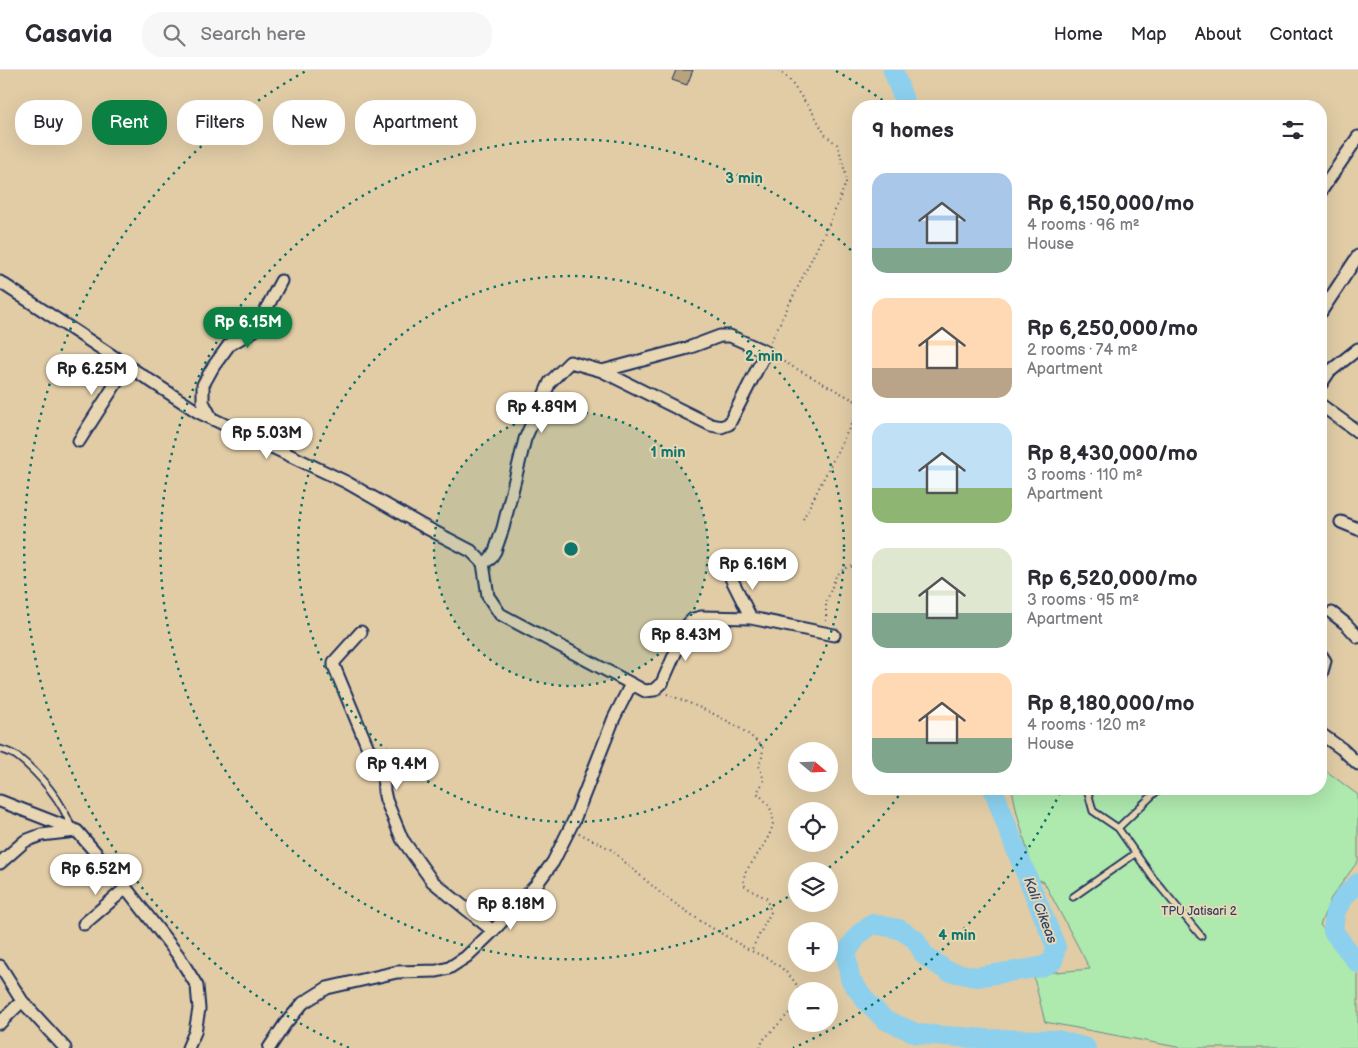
<!DOCTYPE html>
<html lang="en">
<head>
<meta charset="utf-8">
<style>
	body { margin:0; font-family:"Balsamiq Sans",sans-serif; background:#f7f7f7; color:#2b2b33; height:100vh; display:flex; flex-direction:column; font-size:19px; white-space:nowrap }
	* { box-sizing:border-box; margin:0 }
	p { font-size:16px; color:#7c7c81 }
	.icon { flex:none; width:28px; height:28px; fill:none; stroke:currentColor; stroke-width:2; stroke-linecap:round; stroke-linejoin:round }
	.map { position:relative; flex:1; overflow:hidden }
	.panel { position:absolute; left:852px; top:30px; width:475px; height:695px; display:flex; flex-direction:column; background:#fff; border-radius:20px; box-shadow:0 5px 20px #0002 }
	.panel>* { flex:none }
	.banner { position:absolute; left:15px; top:30px; width:475px; height:45px; display:flex; gap:10px }
	.needle { width:32px; rotate:109deg }
	.tools { position:absolute; left:788px; top:672px; display:grid; gap:10px }
	.tools a { display:grid; place-items:center; width:50px; height:50px; border-radius:50%; background:#fff; box-shadow:0 5px 20px #0002; font-size:25px }
	.price { position:absolute; translate:-50% -42px; padding:0 11px; border-radius:18px; background:#fff; color:#222; font-size:16px; line-height:32px; filter:drop-shadow(0 1px 2px #0008) }
	.price::after { content:''; position:absolute; left:50%; top:30px; width:15px; height:11px; margin-left:-8px; background:inherit; clip-path:polygon(0 0,100% 0,50% 100%) }
	.price.on { background:#0b8043; color:#fff }
	ul { padding:0; list-style:none }
	li { display:flex; align-items:center; gap:15px; height:125px; padding:0 20px }
	li span { display:grid; place-items:center; flex:none; width:140px; height:100px; border-radius:15px; color:#555 }
	li>.icon { margin-inline-start:auto }
	span .icon { width:60px; height:60px; fill:#fffc; stroke-width:1 }
	li b { font-size:21px }
	h2 { display:flex; justify-content:space-between; align-items:center; height:60px; padding:0 20px; font-size:21px }
	.chip { padding:0 18px; border-radius:20px; background:#fff; box-shadow:0 5px 20px #0002; font-size:18px; line-height:45px }
	.chip.on { background:#0b8043; color:#fff }
	header { display:flex; align-items:center; gap:30px; box-sizing:border-box; height:70px; padding:0 25px; background:#fff; border-bottom:1px solid #e1e1e2 }
	header strong { font-size:24px }
	nav { display:flex; gap:28px; margin-inline-start:auto; font-size:18px }
	.search { width:350px; height:45px; background:#f7f7f7; display:flex; align-items:center; gap:12px; box-sizing:border-box; padding:0 18px; border-radius:20px; color:#7c7c81; font-size:19px }
	.map>svg:first-child { display:block }
</style>
</head>
<body>
<header>
<strong>Casavia</strong>
<div class="search"><svg class="icon" aria-label="search" viewBox="0 0 24 24"><circle cx="10" cy="10" r="6"/><path d="M15 15l6 6"/></svg>Search here</div>
<nav><a>Home</a><a>Map</a><a>About</a><a>Contact</a></nav>
</header>
<div class="map">
<svg width="1358" height="978" viewBox="0 0 1358 978">
	<rect width="100%" height="100%" fill="#e1cca6"/>
	<filter id="ink" filterUnits="userSpaceOnUse"><feTurbulence type="fractalNoise" baseFrequency=".02" numOctaves="2"/><feDisplacementMap in="SourceGraphic" scale="10" xChannelSelector="R" yChannelSelector="G"/><feConvolveMatrix kernelMatrix="1 2 1 2 8 2 1 2 1" color-interpolation-filters="sRGB"/></filter>
	<g filter="url(#ink)">
		<path fill="#aee9ae" stroke="#648c86" d="M1321,697L1358,725V791L1331,828L1320,855L1358,896V978H1182L1045,952L1033,904L1090,899L1044,812L1035,808L1017,743L1012,719H1321Z"/>
		<g fill="none" stroke-linecap="round" stroke-linejoin="round">
			<path stroke="#8cd0ee" stroke-width="20" d="M893,0L906,36
				M993,719L1015,777L1056,877L1053,891L1041,897L976,907L947,901L925,886L915,869L899,859L873,854L859,864L846,883L850,909L866,931L885,950L918,964L987,969L1057,970L1086,978
				M1358,813L1345,826L1335,842L1333,861L1358,893"/>
		</g>
		<path fill="#b9a37f" stroke="#1b2f5e" d="M676,0H693L687,15L672,10Z"/>
		<g fill="none" stroke-linecap="round" stroke-linejoin="round">
			<defs>
				<path id="service" d="M0,679C6,681 13,683 18,687C40,704 63,732 72,759
					M1087,719L1093,741L1118,758
					M1159,719L1118,758L1153,808L1201,866
					M1073,827L1136,783"/>
				<path id="minor" d="M1321,121L1358,67
					M0,212L198,342L346,412L423,456L471,481L483,493L488,526L500,544L645,621L654,620L662,613L688,554L693,549L701,547L751,548L834,565
					M1321,242L1358,186
					M1321,314L1329,302L1358,279
					M1321,335L1358,362
					M212,349L203,332V315L213,297L229,275L255,260L281,211
					M79,371L127,296
					M1341,452L1358,459
					M483,493L490,489L495,481L503,458L525,369L550,312L570,292L602,301L711,355L721,357L729,354L766,282L730,266H720L688,278L602,301
					M730,506L751,548
					M1332,543L1346,554L1358,567
					M361,562L334,592V596L368,678L378,689L383,699L384,721L386,730L402,769L432,811L493,861
					M1321,585L1325,591L1321,605
					M1321,664L1342,679L1358,694
					M0,731L77,761L126,818L178,885L197,916L199,939L195,962L188,978
					M0,793L25,771L41,765L76,761
					M84,854L126,818
					M0,896L22,931L65,978
					M0,953L22,931
					M269,978L285,954L303,933L327,918L397,902L437,901L449,898L466,887L493,861L536,815L553,792L574,750L614,648L631,614"/>
			</defs>
			<use href="#service" stroke="#1b2f5e" stroke-width="9"/>
			<use href="#minor" stroke="#1b2f5e" stroke-width="15"/>
			<path stroke="#1b2f5e" stroke-width="2" stroke-dasharray="1 4" stroke-linecap="butt" d="M771,271L831,150L847,110L838,75L826,66L813,43L788,8L778,0
				M775,287L859,333
				M803,449L859,339
				M826,551V533L836,506L845,498L859,495
				M667,624C696,636 744,654 763,678L762,687L759,696L764,710L757,723C786,748 770,764 754,790C751,794 747,799 745,803C744,806 744,811 744,815L752,821L766,828L771,842L751,881C771,888 791,902 800,921
				M579,763L612,780L628,795L663,825L702,852L751,881
				M760,978L763,970L796,936"/>
			<use href="#service" stroke="#e9d7b4" stroke-width="5.5"/>
			<use href="#minor" stroke="#e9d7b4" stroke-width="11"/>
		</g>
	</g>
	<circle cx="571" cy="479" r="137" fill="#0f766e" fill-opacity=".12"/>
	<g fill="none" stroke="#0f766e" stroke-width="2.5" stroke-dasharray="2.5 5">
		<circle cx="571" cy="479" r="137"/>
		<circle cx="571" cy="479" r="273"/>
		<path d="M903 720A410 410 0 0 1 826 800M794 823A410 410 0 1 1 858 187"/>
		<path d="M1060 723A546 546 0 0 1 793 978M349 978A546 546 0 0 1 306 1M836 1A546 546 0 0 1 888 34"/>
	</g>
	<g text-anchor="middle" stroke-width="4" stroke-linejoin="round" paint-order="stroke">
		<g font-size="12" fill="#2a4266" stroke="#e9d7b4">
			<text x="1199" y="845">TPU Jatisari 2</text>
		</g>
		<g font-size="14" font-style="italic" fill="#2c4774" stroke="#e9d7b4">
			<text transform="translate(1041 840) rotate(69)" y="5">Kali Cikeas</text>
		</g>
	</g>
	<circle cx="571" cy="479" r="8" fill="#0f766e" stroke="#e9d7b4" stroke-width="2.5"/>
	<g font-size="15" text-anchor="middle" font-weight="bold" fill="#0f766e" stroke="#e9d7b4" stroke-width="4" stroke-linejoin="round" paint-order="stroke">
		<text x="744" y="113">3 min</text>
		<text x="764" y="291">2 min</text>
		<text x="668" y="387">1 min</text>
		<text x="957" y="870">4 min</text>
	</g>
</svg>
<div class="tools">
<a><svg class="needle" viewBox="-14 -14 28 28"><path d="M0-13l5 13h-10z" fill="#e53935"/><path d="M0 13l5-13h-10z" fill="#7c7c81"/></svg></a>
<a><svg class="icon" aria-label="locate" viewBox="0 0 24 24"><circle cx="12" cy="12" r="6"/><path d="M12 2v4M12 18v4M2 12h4M18 12h4"/></svg></a>
<a><svg class="icon" aria-label="layers" viewBox="0 0 24 24"><path d="M12 4l9 5-9 5-9-5zM3 14l9 5 9-5"/></svg></a>
<a>+</a>
<a>−</a>
</div>
<b class="price on" style="left:248px;top:279px">Rp 6.15M</b>
<b class="price" style="left:92px;top:326px">Rp 6.25M</b>
<b class="price" style="left:542px;top:364px">Rp 4.89M</b>
<b class="price" style="left:267px;top:390px">Rp 5.03M</b>
<b class="price" style="left:753px;top:521px">Rp 6.16M</b>
<b class="price" style="left:686px;top:592px">Rp 8.43M</b>
<b class="price" style="left:397px;top:721px">Rp 9.4M</b>
<b class="price" style="left:96px;top:826px">Rp 6.52M</b>
<b class="price" style="left:511px;top:861px">Rp 8.18M</b>
<div class="banner">
<a class="chip">Buy</a>
<a class="chip on">Rent</a>
<a class="chip">Filters</a>
<a class="chip">New</a>
<a class="chip">Apartment</a>
</div>
<section class="panel">
<h2>9 homes<svg class="icon" aria-label="filters" viewBox="0 0 24 24"><path d="M4 7h16M4 17h16"/><circle cx="9" cy="7" r="2"/><circle cx="15" cy="17" r="2"/></svg></h2>
<ul>
<li><span style="background:linear-gradient(#a9c7e8 75%,#7fa58c 0)"><svg class="icon" aria-label="home" viewBox="0 0 24 24"><path d="M3 11l9-7 9 7M6 9v11h12V9"/></svg></span><div><b>Rp 6,150,000/mo</b><p>4 rooms · 96 m²</p><p>House</p></div></li>
<li><span style="background:linear-gradient(#ffd9b3 70%,#b9a48a 0)"><svg class="icon" aria-label="home" viewBox="0 0 24 24"><path d="M3 11l9-7 9 7M6 9v11h12V9"/></svg></span><div><b>Rp 6,250,000/mo</b><p>2 rooms · 74 m²</p><p>Apartment</p></div></li>
<li><span style="background:linear-gradient(#bfe0f5 65%,#8fb573 0)"><svg class="icon" aria-label="home" viewBox="0 0 24 24"><path d="M3 11l9-7 9 7M6 9v11h12V9"/></svg></span><div><b>Rp 8,430,000/mo</b><p>3 rooms · 110 m²</p><p>Apartment</p></div></li>
<li><span style="background:linear-gradient(#dfe7d0 65%,#7fa58c 0)"><svg class="icon" aria-label="home" viewBox="0 0 24 24"><path d="M3 11l9-7 9 7M6 9v11h12V9"/></svg></span><div><b>Rp 6,520,000/mo</b><p>3 rooms · 95 m²</p><p>Apartment</p></div></li>
<li><span style="background:linear-gradient(#ffd9b3 65%,#7fa58c 0)"><svg class="icon" aria-label="home" viewBox="0 0 24 24"><path d="M3 11l9-7 9 7M6 9v11h12V9"/></svg></span><div><b>Rp 8,180,000/mo</b><p>4 rooms · 120 m²</p><p>House</p></div></li>
</ul>
</section>
</div>
</body>
</html>
